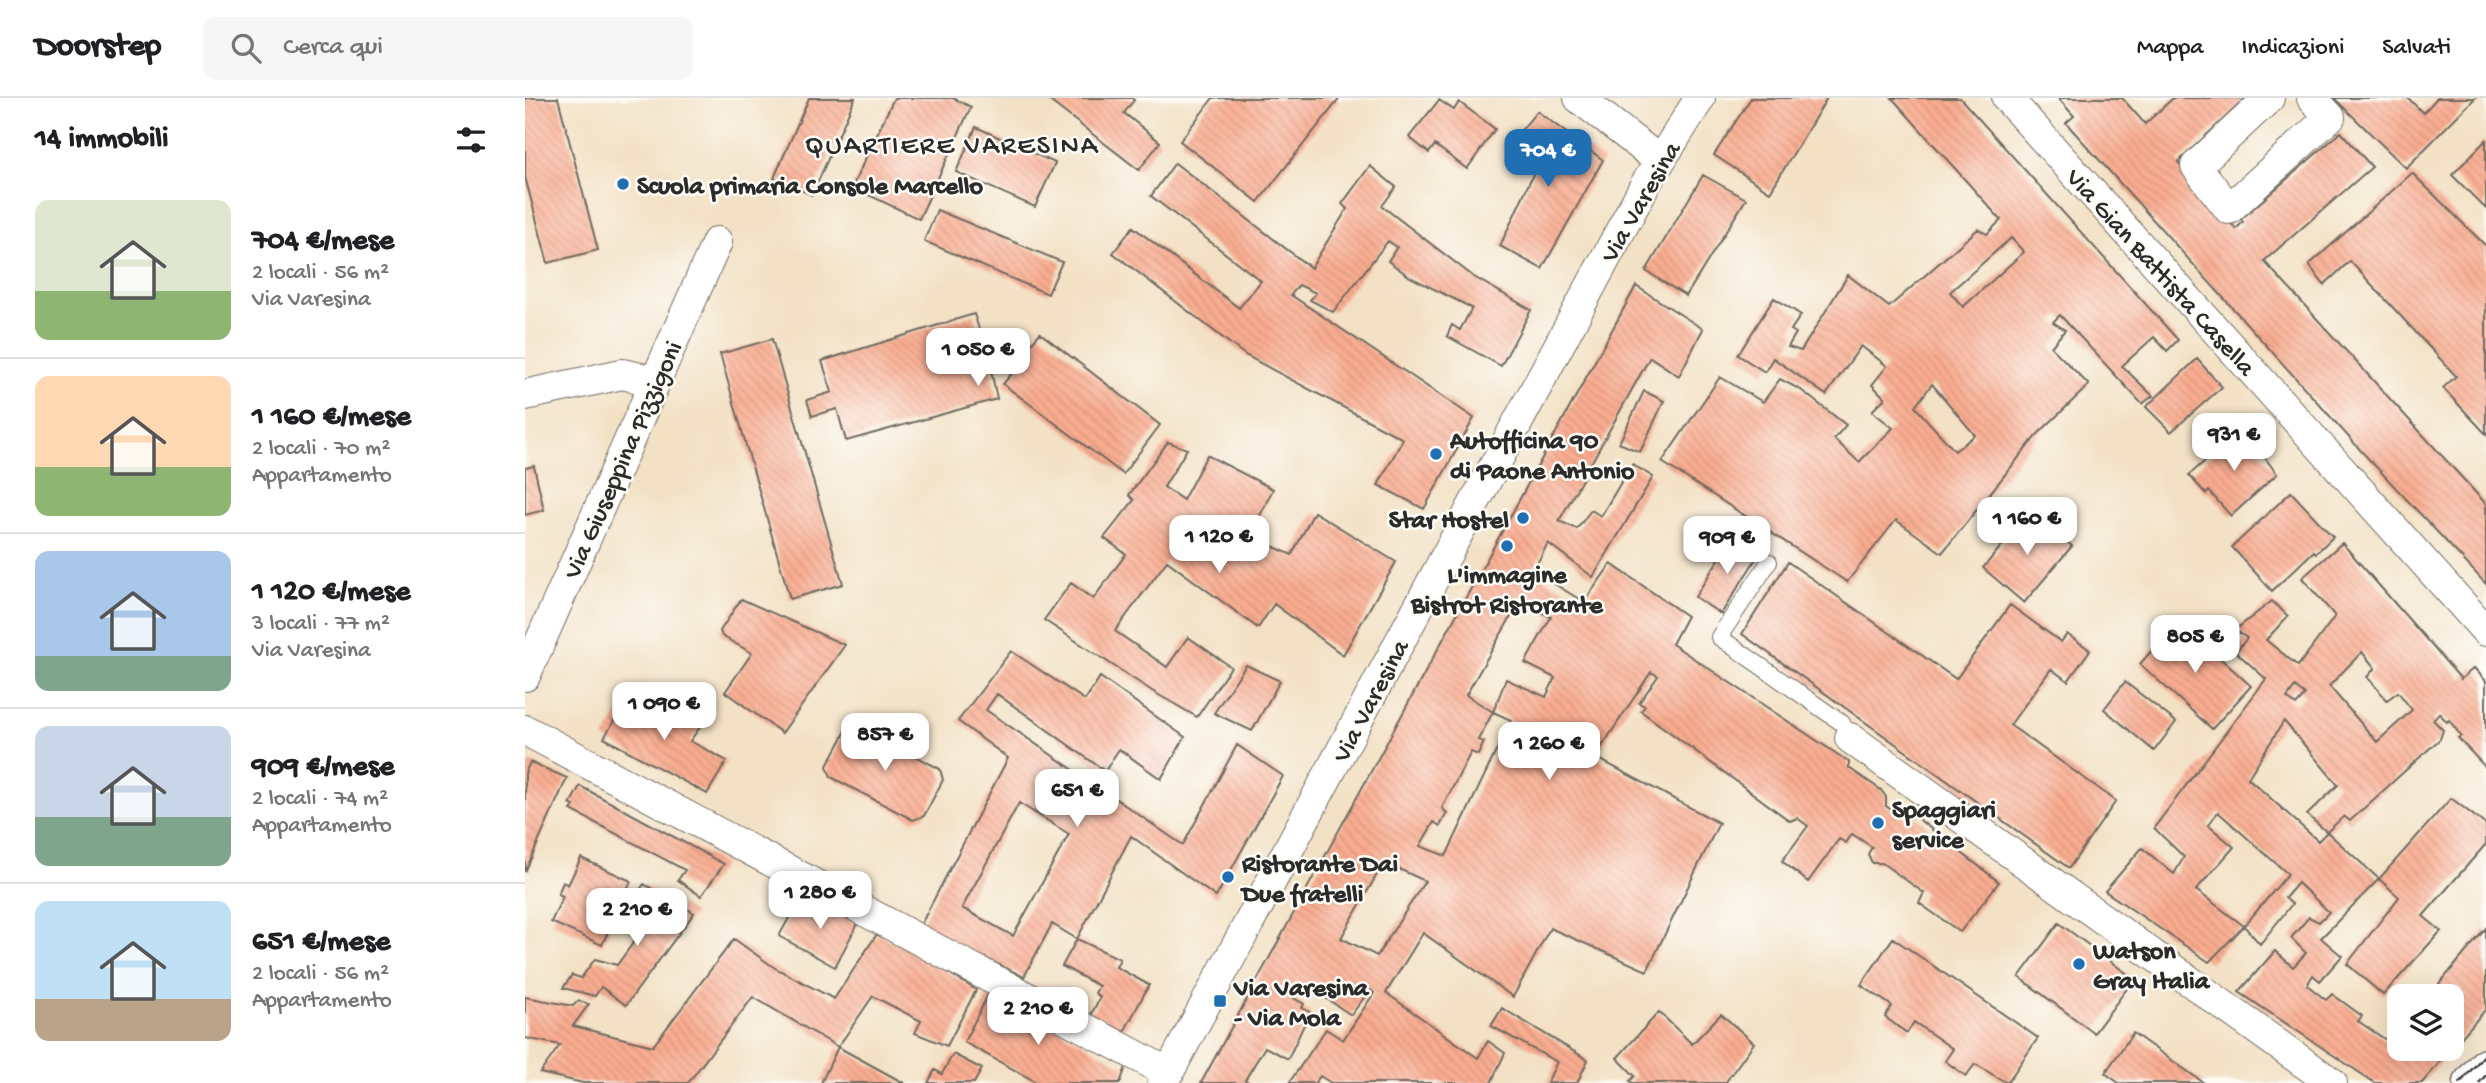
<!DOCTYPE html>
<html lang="it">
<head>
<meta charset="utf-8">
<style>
	body { margin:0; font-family:"Gochi Hand",sans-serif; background:#f6f6f6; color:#202124; height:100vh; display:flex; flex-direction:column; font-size:26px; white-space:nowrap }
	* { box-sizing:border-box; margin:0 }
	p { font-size:23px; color:#757577 }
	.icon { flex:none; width:38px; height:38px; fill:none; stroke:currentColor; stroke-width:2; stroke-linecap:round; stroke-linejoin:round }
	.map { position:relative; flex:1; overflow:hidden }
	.sheet { display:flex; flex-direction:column; background:#fff; width:525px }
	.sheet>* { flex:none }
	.fabs { position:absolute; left:1862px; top:886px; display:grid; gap:14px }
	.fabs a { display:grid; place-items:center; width:77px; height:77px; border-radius:14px; background:#fff; box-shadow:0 7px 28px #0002; font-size:35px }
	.price { position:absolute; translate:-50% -60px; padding:0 16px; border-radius:14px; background:#fff; color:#222; font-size:23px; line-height:46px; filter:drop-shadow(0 2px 4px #0008) }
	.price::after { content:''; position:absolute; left:50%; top:42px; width:21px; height:16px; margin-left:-10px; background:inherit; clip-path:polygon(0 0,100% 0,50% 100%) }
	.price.selected { background:#1f6fb2; color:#fff }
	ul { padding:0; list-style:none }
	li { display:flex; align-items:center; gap:21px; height:175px; padding:0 35px }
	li+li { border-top:2px solid #e0e0e0 }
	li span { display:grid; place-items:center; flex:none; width:196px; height:140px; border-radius:14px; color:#555 }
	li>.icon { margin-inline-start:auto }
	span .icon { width:84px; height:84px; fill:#fffc; stroke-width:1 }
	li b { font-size:30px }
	h2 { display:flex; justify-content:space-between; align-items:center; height:84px; padding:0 35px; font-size:30px }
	header { display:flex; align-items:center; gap:42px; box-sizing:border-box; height:98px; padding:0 35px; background:#fff; border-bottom:2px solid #e0e0e0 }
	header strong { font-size:33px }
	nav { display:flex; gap:38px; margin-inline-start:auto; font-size:24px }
	.search { width:490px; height:63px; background:#f6f6f6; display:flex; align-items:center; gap:18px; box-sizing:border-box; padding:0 24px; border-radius:14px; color:#757577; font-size:26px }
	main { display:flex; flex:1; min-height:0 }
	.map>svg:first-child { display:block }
</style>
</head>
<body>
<header>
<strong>Doorstep</strong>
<div class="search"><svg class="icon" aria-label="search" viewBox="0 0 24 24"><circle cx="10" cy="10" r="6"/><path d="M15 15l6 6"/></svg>Cerca qui</div>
<nav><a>Mappa</a><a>Indicazioni</a><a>Salvati</a></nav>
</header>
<main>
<section class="sheet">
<h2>14 immobili<svg class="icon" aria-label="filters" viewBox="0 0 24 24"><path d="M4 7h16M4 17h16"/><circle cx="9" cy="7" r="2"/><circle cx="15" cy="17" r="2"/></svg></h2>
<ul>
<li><span style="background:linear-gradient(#dfe7d0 65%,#8fb573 0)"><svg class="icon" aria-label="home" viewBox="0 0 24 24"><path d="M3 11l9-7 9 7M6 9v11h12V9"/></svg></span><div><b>704 €/mese</b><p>2 locali · 56 m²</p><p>Via Varesina</p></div></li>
<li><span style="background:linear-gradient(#ffd9b3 65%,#8fb573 0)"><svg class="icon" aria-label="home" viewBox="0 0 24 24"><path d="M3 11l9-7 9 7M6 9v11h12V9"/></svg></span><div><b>1 160 €/mese</b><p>2 locali · 70 m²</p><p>Appartamento</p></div></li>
<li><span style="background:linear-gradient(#a9c7e8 75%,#7fa58c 0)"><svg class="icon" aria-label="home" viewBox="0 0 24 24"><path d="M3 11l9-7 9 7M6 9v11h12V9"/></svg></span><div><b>1 120 €/mese</b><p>3 locali · 77 m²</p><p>Via Varesina</p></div></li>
<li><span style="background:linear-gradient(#c9d6e8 65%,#7fa58c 0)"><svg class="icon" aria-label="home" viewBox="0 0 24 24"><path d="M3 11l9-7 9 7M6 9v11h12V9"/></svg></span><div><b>909 €/mese</b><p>2 locali · 74 m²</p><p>Appartamento</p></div></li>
<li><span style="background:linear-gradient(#bfe0f5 70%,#b9a48a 0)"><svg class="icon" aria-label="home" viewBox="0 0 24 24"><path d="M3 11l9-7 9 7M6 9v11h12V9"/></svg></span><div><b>651 €/mese</b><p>2 locali · 56 m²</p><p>Appartamento</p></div></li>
</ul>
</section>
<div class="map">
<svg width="1961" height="985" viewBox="0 0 1961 985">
	<defs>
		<pattern id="building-back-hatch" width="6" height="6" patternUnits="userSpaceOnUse" patternTransform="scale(1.75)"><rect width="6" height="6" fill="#f9ac90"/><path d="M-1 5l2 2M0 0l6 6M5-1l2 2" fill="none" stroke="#d6947c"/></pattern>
	</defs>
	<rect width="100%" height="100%" fill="#fdfcf7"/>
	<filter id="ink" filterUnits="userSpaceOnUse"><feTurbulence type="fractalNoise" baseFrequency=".0143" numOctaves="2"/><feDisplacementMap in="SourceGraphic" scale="14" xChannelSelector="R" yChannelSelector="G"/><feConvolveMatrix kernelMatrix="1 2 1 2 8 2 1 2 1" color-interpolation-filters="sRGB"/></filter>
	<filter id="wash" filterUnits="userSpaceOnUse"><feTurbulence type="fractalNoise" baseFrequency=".00686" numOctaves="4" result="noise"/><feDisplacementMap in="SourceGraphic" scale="28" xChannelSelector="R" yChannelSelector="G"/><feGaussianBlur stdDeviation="1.57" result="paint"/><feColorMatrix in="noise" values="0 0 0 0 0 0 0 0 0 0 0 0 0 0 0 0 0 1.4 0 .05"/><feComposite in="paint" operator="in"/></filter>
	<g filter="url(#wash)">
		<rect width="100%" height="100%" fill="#f3e1c5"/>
		<g id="blocks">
			<path fill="url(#building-back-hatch)" fill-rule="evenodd" d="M0,0H33L73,152L23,165L0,79Z
				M284,0H330L287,97L249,80Z
				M369,0H428L446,9L394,121L327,89Z
				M521,0H607L609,2L599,15L635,44L614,72Z
				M688,0H815L733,104L655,43Z
				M1226,0H1302L1245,94L1189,57Z
				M1367,0H1435L1653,242L1642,253L1629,239L1597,268L1628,298L1617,306L1535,217L1528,224L1540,232L1526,249L1564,287L1511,338L1417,455L1371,422L1322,484L1137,364L1195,279L1238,304L1255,281L1276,292L1321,327L1309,341L1334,364L1368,330L1347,313L1360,300L1347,287L1362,268L1336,248L1301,297L1248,260L1240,274L1213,257L1249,200L1276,217L1266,232L1271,235L1263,249L1276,253L1323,177L1364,209L1453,131L1462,136L1476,122ZM1486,140L1499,154L1438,209L1425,194ZM1407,286L1450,337L1430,353L1390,309Z
				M1533,0H1597L1620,26L1648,0H1721L1653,64L1711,131L1718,124L1716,121L1816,34L1847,69L1739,163L1961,406V486L1839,356L1541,25L1549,18Z
				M1809,0H1883L1898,15L1912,0H1950L1881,70Z
				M914,2L929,12L934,4L970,31L942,71L910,47L904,55L884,39Z
				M1012,13L1078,62L1017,171L975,148L1011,70L985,46Z
				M451,29L530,65L510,109L431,74Z
				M1961,42V111L1927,77Z
				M650,65L786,170L822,111L817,106L845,68L871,89L857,108L949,179L1006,212L976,268L922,238L927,227L935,232L947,210L885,179L863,163L872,149L863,143L808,214L785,202L791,195L774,187L766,197L949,320L899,411L853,387L878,341L720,257L588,155L608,129L714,210L736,183L626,98Z
				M1887,75L1961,148V336L1918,290L1931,278L1825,163L1799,187L1784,167Z
				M1178,77L1221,101L1161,198L1121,173Z
				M412,112L537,164L523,196L399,143Z
				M1111,188L1178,231L1154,278L1125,259L1034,423L1052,431L1066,412L1076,418L1107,366L1128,379L1068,479L1023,445L1008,473L1059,504L1086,466L1162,518L1147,546L1324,664V670L1356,692L1361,699V708L1375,718L1392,720L1474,784L1435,834L1394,805L1399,795L1357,765H1347L1343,756L1347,749L1327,736L1321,745L1314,741L1283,784L1257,763L1283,728L1272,720L1265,723L1116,613L1120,608L1114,605L1133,578L1126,574L1070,659L1194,725L1122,873L1025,830L988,899L898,835L861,895L953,960L963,943L980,955L966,985H806L795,978L790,985H764L801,931L818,942L849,895L845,892L826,917L781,887L775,897L768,893L765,898L779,906L777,910L785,914L763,961L740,949L720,982L725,985H676ZM995,503L1026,519L1000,565L1030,580L1021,599L981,581L968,614L986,622L921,758L895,748L909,724L915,728L922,715L917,710L946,654L953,657L959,644L953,642L968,614L941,597ZM859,764L900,783L852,858L816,840Z
				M449,216L463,258L505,247L515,235L635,327L598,376L478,286L497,263L466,272L472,301L321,343L312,311L287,318L282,302L307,294L297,263Z
				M247,241L318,486L265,501L195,256Z
				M1672,261L1697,289L1646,334L1621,309Z
				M1119,293L1139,303L1115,354L1094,345Z
				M1718,330L1752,376L1706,418L1684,393L1681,396L1664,377Z
				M643,344L662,351L639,389L658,402L682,357L748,391L725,438L767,457L789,414L871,464L818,557L749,506L733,530L642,463L590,533L642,569L663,539L706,569L672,619L627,593L519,522L546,485L568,501L601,456L579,440L609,402L604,397Z
				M9,368L19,412L0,417V370Z
				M1766,394L1808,439L1791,455L1789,453L1747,493L1707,449Z
				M1506,413L1547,448L1499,505L1458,470Z
				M1207,440L1234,456L1196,516L1170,499Z
				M1817,445L1936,581L1949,570L1961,583V670L1933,640L1936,638L1924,622L1922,624L1914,615L1908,622L1918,632L1915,641L1825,723L1819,718L1802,734L1782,717L1813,687L1759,623L1723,680L1793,743L1802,734L1854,781L1796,840L1817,858L1795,883L1788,877L1782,887L1801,902L1807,896L1837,918L1833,923L1864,944L1874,932V950H1927V898H1904L1961,830V911L1897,985H1850L1714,894L1750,853L1768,869L1781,855L1766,840L1784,819L1794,824L1804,814L1773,785L1760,800L1767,806L1735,846L1719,828L1763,776L1693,714L1683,727L1709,749L1671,792L1719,828L1684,864L1580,793L1617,750L1649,776L1659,759L1629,730L1741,581L1711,554L1722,540L1710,532L1747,503L1763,518L1741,542L1773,568L1810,518L1777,480ZM1837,554L1850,570L1842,579L1862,602L1873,594L1887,612L1852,644L1804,588ZM1770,589L1780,597L1771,607L1762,600Z
				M1263,464L1431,581L1485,507L1536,544L1542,536L1565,552L1543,583L1526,571L1485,627L1591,703L1544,770L1217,536Z
				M216,501L320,547L257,635L200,594L227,555L197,538L195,533Z
				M1653,522L1726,588L1687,631L1615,566Z
				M486,553L560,602L575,579L660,639L636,681L594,651L580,673L472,596L461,612L658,747L712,647L758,678L691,799L606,738L552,841L595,861L591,869L624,887L599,934L566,917L575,899L570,895L574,888L537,868L552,841L527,826L499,879L395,828L483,660L433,623ZM494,705L544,736L488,838L437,810Z
				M721,567L755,583L727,633L689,615Z
				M1600,584L1651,624L1629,653L1579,611Z
				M107,592L175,629L165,643L202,663L182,696L79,640Z
				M333,628L415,671L418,682L399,718L388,722L306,679L302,668L322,631Z
				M5,664L42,680L0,774V675Z
				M55,688L199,766L176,798L153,782L160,772L46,712L49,708L45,706Z
				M1926,700L1961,727V746L1898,818L1916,833L1858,897L1822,866L1874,799L1854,781Z
				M56,760L106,783L77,847L26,824L38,798L33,796L38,784L43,787Z
				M119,786L169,815L101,907L76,889L70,898L38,890L47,877L56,880L70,861L92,867L116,834L105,826L117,810L106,805Z
				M273,804L293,814L300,805L334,823L310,869L254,838Z
				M1534,825L1609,881L1569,935L1494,879Z
				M352,836L381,848L451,892L422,948L390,935L396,923L348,898L313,949L228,899L163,985H58L15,975L35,947L0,940V899L48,908L53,903L64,906L48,928L128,948L209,841L250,870L309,901Z
				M1368,840L1513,940L1482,985L1450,966L1441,978L1420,963L1428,951L1389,924L1382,935L1360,919L1367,908L1336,887Z
				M465,893L601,969L595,985H513L439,944Z
				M977,910L1063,962L1052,985H1022L1032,964L966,928Z
				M1134,914L1167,946L1196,916L1229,945L1200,985H1108L1105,983L1110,978L1092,960Z
				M1608,935L1679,985H1594L1580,975Z
				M313,949L379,985H296Z
				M428,956L457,971L449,985H403L410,972L417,976Z"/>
		</g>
	</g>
	<g filter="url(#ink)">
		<use href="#blocks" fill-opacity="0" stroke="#716b61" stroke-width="2"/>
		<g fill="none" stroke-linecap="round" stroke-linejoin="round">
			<defs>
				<path id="lane" d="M1244,464L1194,539L1317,625L1325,640"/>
				<path id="street" d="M1054,0L1135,63
					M1482,0L1961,533
					M1744,0L1671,68L1704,111L1805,19L1787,0
					M0,297L97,276L129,283
					M0,578L192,144
					M0,632L644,975
					M1325,640L1807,985
					M638,985L1120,87L1175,0"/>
				<path id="secondary" d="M1948,985L1961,970"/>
			</defs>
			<use href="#lane" stroke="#716b61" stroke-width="18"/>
			<use href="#street" stroke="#716b61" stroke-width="32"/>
			<use href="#secondary" stroke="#716b61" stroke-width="41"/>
			<use href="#lane" stroke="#fff" stroke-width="16"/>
			<use href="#street" stroke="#fff" stroke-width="30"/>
			<use href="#secondary" stroke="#fff" stroke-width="38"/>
			<path stroke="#2b2b2b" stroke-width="2" d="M1935,985L1961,955
				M1954,985L1961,977"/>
		</g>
	</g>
	<g fill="#1f6fb2" stroke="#fdfcf7" stroke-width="2.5">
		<circle cx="98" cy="86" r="7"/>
		<circle cx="911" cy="356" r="7"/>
		<circle cx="998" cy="420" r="7"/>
		<circle cx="982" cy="448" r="7"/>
		<circle cx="1353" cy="725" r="7"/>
		<circle cx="703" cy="779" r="7"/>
		<circle cx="1554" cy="866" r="7"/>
		<rect x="688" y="896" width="14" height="14" rx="3.5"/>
	</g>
	<g text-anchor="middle" stroke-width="5" stroke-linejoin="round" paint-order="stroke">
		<g font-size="26" font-weight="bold" fill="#2b2b2b" stroke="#fdfcf7" text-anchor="start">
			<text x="112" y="95">Scuola primaria Console Marcello</text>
			<text x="925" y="350">Autofficina 90<tspan x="925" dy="30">di Paone Antonio</tspan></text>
			<text x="984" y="429" text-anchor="end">Star Hostel</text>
			<text x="982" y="484" text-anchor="middle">L'immagine<tspan x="982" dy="30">Bistrot Ristorante</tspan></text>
			<text x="1367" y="719">Spaggiari<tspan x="1367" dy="30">service</tspan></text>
			<text x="717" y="773">Ristorante Dai<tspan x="717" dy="30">Due fratelli</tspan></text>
			<text x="1568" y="860">Watson<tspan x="1568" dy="30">Gray Italia</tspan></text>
			<text x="709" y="897">Via Varesina<tspan x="709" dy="30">- Via Mola</tspan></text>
		</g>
		<g font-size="26" fill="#2b2b2b" stroke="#fdfcf7">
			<text transform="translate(1114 103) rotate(-60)" y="9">Via Varesina</text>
			<text transform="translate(1637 173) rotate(48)" y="9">Via Gian Battista Casella</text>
			<text transform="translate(96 361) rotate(-66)" y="9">Via Giuseppina Pizzigoni</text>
			<text transform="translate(844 602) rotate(-62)" y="9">Via Varesina</text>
		</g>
		<g font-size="28" letter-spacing="2" fill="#2b2b2b" stroke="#fdfcf7">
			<text x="427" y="55">QUARTIERE VARESINA</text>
		</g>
	</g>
</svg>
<div class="fabs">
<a><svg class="icon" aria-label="layers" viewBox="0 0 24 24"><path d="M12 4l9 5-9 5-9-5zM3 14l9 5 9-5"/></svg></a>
</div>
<b class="price selected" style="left:1023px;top:91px">704 €</b>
<b class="price" style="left:453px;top:290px">1 050 €</b>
<b class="price" style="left:1709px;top:375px">931 €</b>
<b class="price" style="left:1502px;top:459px">1 160 €</b>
<b class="price" style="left:694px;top:477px">1 120 €</b>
<b class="price" style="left:1202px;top:478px">909 €</b>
<b class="price" style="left:1670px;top:577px">805 €</b>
<b class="price" style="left:139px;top:644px">1 090 €</b>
<b class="price" style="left:360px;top:675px">857 €</b>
<b class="price" style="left:1024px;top:684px">1 260 €</b>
<b class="price" style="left:552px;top:731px">651 €</b>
<b class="price" style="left:295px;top:833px">1 280 €</b>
<b class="price" style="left:112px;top:850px">2 210 €</b>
<b class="price" style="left:513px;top:949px">2 210 €</b>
</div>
</main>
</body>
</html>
